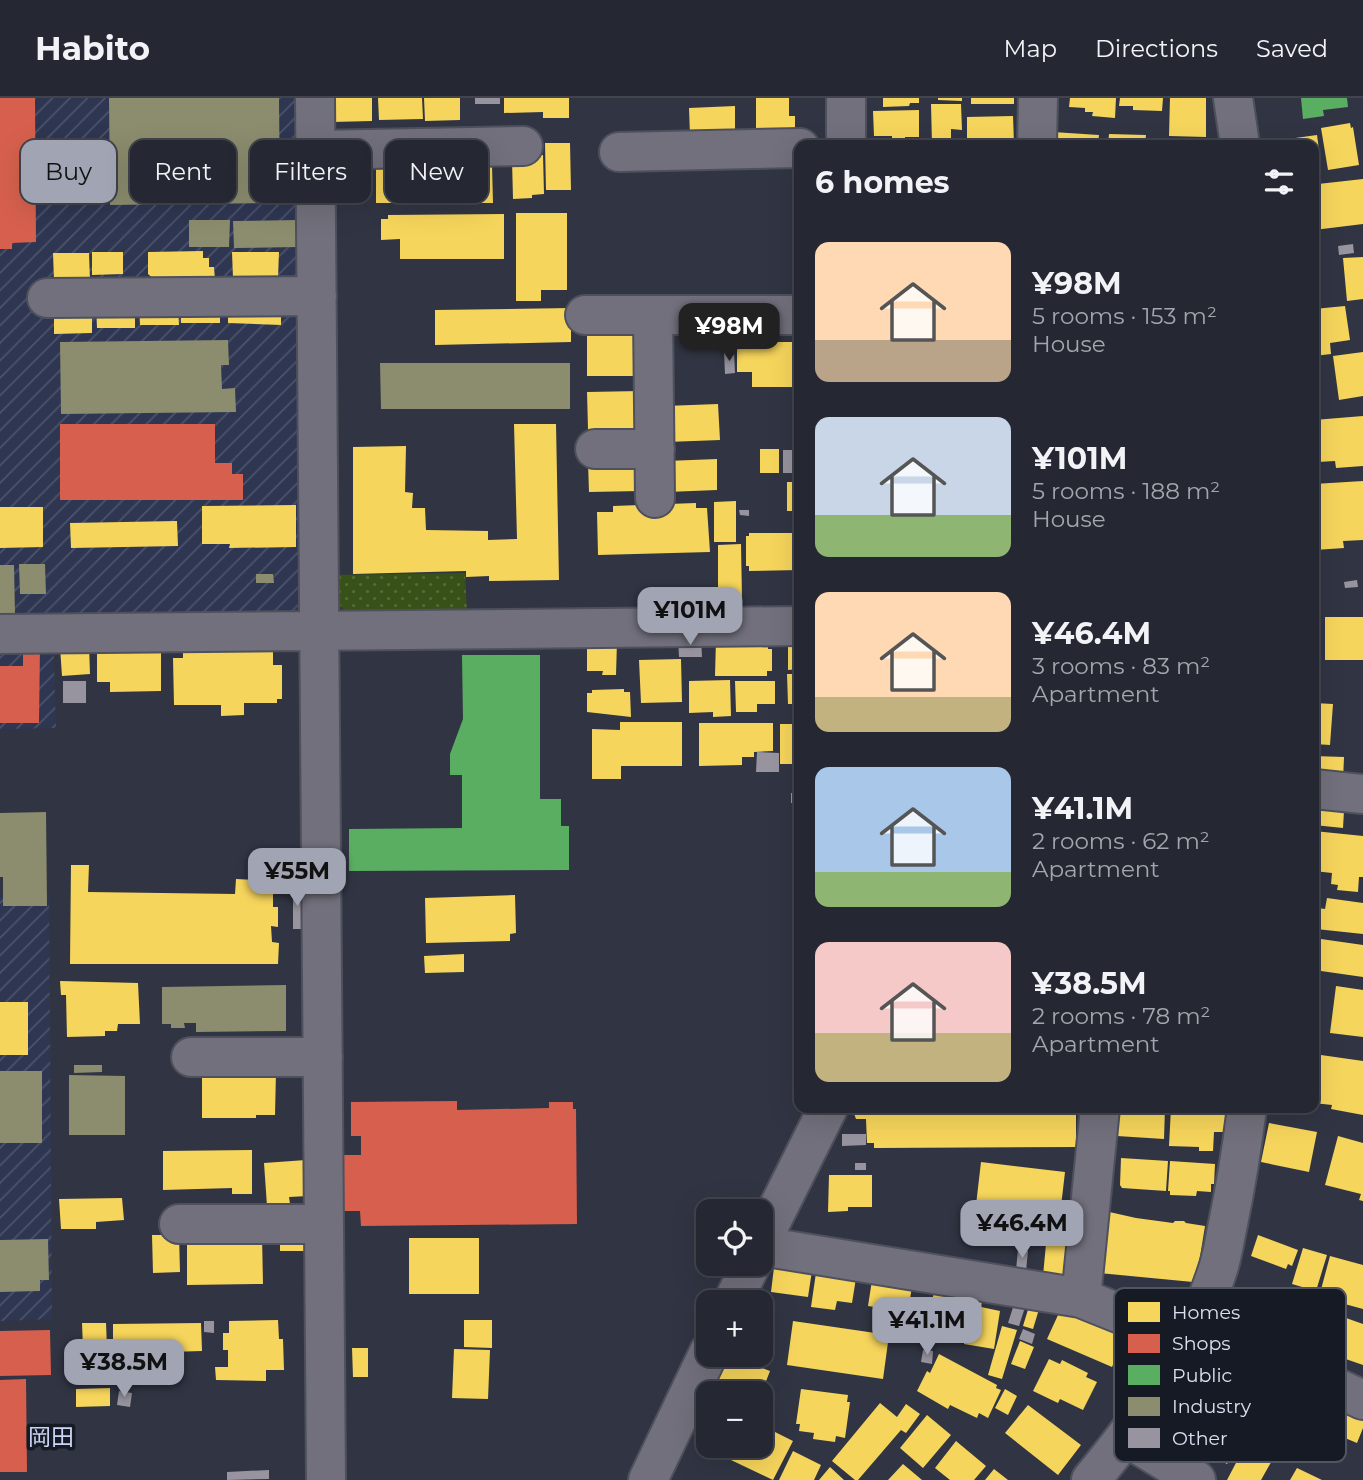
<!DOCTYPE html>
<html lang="en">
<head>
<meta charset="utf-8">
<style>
	body { margin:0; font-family:Montserrat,"Noto Sans JP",sans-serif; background:#31343e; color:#f1f3f6; height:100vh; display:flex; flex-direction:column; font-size:26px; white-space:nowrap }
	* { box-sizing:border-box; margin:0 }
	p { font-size:23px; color:#a3a6ac }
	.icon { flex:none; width:38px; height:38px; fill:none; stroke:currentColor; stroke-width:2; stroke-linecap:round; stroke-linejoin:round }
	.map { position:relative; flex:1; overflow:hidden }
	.side { position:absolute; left:794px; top:42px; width:525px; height:973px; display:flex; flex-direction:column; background:#252832; border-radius:14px; box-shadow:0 7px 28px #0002,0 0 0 2px #42444d }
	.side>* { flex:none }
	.hud { position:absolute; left:21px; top:42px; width:665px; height:63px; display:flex; gap:14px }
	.tools { position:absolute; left:696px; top:1101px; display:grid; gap:14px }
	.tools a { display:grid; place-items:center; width:77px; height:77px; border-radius:14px; background:#252832; box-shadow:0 7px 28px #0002,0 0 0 2px #42444d; font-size:35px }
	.price { position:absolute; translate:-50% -60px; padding:0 16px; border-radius:14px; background:#a0a4b3; color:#111; font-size:23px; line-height:46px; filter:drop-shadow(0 2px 4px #0008) }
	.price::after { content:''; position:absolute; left:50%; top:42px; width:21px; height:16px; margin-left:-10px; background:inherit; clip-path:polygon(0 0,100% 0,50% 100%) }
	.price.active { background:#222; color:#fff }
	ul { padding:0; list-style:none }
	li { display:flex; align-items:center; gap:21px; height:175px; padding:0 21px }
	li span { display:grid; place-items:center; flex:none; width:196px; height:140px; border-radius:14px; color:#555 }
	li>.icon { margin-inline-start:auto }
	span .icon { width:84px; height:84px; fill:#fffc; stroke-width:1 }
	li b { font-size:30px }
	h2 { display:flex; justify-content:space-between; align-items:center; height:84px; padding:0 21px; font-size:30px }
	.pill { padding:0 24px; border-radius:14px; background:#252832; box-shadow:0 7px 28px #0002,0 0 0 2px #42444d; font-size:24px; line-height:63px }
	.pill.active { background:#a0a4b3; color:#111 }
	header { display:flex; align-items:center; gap:42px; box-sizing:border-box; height:98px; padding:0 35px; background:#252832; border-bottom:2px solid #42444d }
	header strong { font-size:33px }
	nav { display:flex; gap:38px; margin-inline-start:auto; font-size:24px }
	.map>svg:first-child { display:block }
</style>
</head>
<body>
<header>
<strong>Habito</strong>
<nav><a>Map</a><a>Directions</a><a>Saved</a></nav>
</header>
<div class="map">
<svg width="1363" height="1382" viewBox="0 0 1363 1382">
	<defs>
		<pattern id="industrial-furrows" width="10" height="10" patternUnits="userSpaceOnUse" patternTransform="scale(1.75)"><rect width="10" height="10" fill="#2e3652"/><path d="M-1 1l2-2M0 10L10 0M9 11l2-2" fill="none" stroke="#4c536b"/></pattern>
		<pattern id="grass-dots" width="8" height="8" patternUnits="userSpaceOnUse" patternTransform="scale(1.75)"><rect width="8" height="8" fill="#375118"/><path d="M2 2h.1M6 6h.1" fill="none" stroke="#536a3a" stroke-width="1.8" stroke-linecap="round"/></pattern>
	</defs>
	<rect width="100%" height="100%" fill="#313543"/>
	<path fill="url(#industrial-furrows)" d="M0,0H300L304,526L53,531L56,630L0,631Z
		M49,797L52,1221L0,1223V799Z"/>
	<path fill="url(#grass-dots)" d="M465,475L467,513H345L333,501L332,477Z"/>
	<path fill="#f6d55c" d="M331,0H372V23L332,24Z
		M378,0H422L423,21L379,22Z
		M424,0H460V22L425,23Z
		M504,0H569V20H543V14L504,15Z
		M756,0H789V18H795V37L756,33Z
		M883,0H919V5H910L909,8L883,9Z
		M938,0H962V3L938,2Z
		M971,0H1014V6H971Z
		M1070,0H1116L1115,20L1092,18L1093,14H1085V10L1069,9Z
		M1120,0H1163L1162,13L1133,12V8H1119Z
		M1170,0H1206V39L1169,38Z
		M931,6H961L962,32L951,31V47H932Z
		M735,8V35L690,37L689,10Z
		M919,12V39H905V42L892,43V38H874L873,13Z
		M1013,18L1014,46H967V19Z
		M1350,25L1351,30L1353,29L1359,67L1328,72L1321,30Z
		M1053,34L1099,37L1098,47H1052Z
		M1109,36L1146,37L1145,47H1108Z
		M1317,37L1321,66L1314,67V47H1267V44Z
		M545,45H570L571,92H546Z
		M371,56L372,97L336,99V91L333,92L332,66Z
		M543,57L544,96L532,97V100L513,101L512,62L521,58Z
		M461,58L492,67L493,105H461Z
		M410,65V105H376V66Z
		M454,65L455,105L418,106L417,66Z
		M1363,81V126L1314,132V91L1319,90L1318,86Z
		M516,115H567V192H541V203H516Z
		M504,116V161H400V141L381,142V121H388V117Z
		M203,153V160H209V169H214L215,182L156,183L148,176V154Z
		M92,154H123V176L92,177Z
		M232,154H279L278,180H233Z
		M53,155H89L90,182H54Z
		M1363,159V201L1347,203L1343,160Z
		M135,206V230H97L96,207Z
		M178,206L179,227H140L139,207Z
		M181,206H220V225H181Z
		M228,206H281V227L228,225Z
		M1345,208L1350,242L1330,245L1331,256L1314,258V211Z
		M571,210V244L435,247V212Z
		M92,212V235L54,236V213Z
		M587,237H638L639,278H587Z
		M750,244H800V289H752V274H737V251H750Z
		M1363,254V298L1339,302L1333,258Z
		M640,293L641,330L588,331L587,294Z
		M718,306L720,342L667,344L665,308Z
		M1363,318V368L1336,370L1335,363L1318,364L1317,353H1314V322Z
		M514,326H556L559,482L489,483V478L466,479V473L353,476V349L406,348L405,394L413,395L412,410H425L426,432L488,433V442L517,441Z
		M760,351H779V375H760Z
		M717,361V392L667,394L666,363Z
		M640,363L641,393L589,394L588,364Z
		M1363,383V442L1343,443L1344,450L1315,452L1314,386Z
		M787,384H800V413H787Z
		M736,403V444H714V404Z
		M696,405V410H707L710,454L598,457L597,414H613V408Z
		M296,407V449L229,450L230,446H202V408Z
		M0,409H43V449L0,450Z
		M177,423L178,448L71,450L70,425Z
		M749,435H800V472L749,473V468H746V438H749Z
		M741,446L742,501H718V447Z
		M1325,519H1363V562H1325Z
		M716,541L768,545V551H772V573H767V578H715Z
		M587,543H617L616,577H602L603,573H587Z
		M788,545H800V571L788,572Z
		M89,547L90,576L62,578L60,549Z
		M97,551H161V593L110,594V584H97Z
		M183,551H273V567H282V601H277V605H244V617L221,618V607H174L173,560H183Z
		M681,561L682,604L641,605L639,562Z
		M787,576H800V611H797V606H788Z
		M730,582L731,618L713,619V614L689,615V583Z
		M735,583H775V606H757V614H736Z
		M624,591V594H630L631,619L587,614V595H592V592Z
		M1314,605L1333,606L1330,647L1314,646Z
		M620,624H682V668H621V681H592V631L620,632Z
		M699,625H773V653L754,654V659H742V667L699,668Z
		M780,626H800V666H780Z
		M1314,658L1344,659L1343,683L1314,678Z
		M1314,709L1344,713L1343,730L1314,727Z
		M1314,733L1363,738V779H1359L1358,794L1337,792L1338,787L1331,786L1332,775L1314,773Z
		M71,767H89L88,794L235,796L236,781L273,783V809H278V829L271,828L272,844L279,845L278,866H70Z
		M515,797L516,835L510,836V843L426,845L425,800Z
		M1327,800L1363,805V836L1316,831L1318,810L1325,811Z
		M1314,840L1363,847V879L1314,872Z
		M464,856V874L425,875L424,858Z
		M60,883L138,885L140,926H118L117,933H105V938L67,939L66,897H61Z
		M1336,888L1363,892V939L1330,935Z
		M0,904H28V957H0Z
		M1314,956L1363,963V1017L1331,1011L1332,1007L1314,1005Z
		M202,969L276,973L275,1017H256V1020H202Z
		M852,1010H1076V1049L874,1050V1045H867L866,1021H856Z
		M1118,1010H1165L1164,1041L1117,1038Z
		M1171,1010L1228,1011L1227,1034H1214L1213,1053H1199V1049L1169,1048Z
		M1269,1025L1317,1034L1309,1074L1261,1064Z
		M1338,1038L1363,1045V1103L1359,1102L1361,1096L1325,1087Z
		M252,1052V1096H232V1090L163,1092V1053Z
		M1121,1060L1168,1063L1166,1093L1122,1090L1120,1087Z
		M306,1062L308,1098L289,1099L290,1106L267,1108L264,1065Z
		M1170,1063L1215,1066L1214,1086H1211V1094L1197,1093L1196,1098L1170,1097V1093H1168Z
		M981,1064L1065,1074L1060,1117L976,1107Z
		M829,1077H872V1109H848V1113L828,1114Z
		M122,1100L124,1122L96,1124V1131H61L59,1101Z
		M1105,1113L1136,1120L1173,1125L1175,1123H1184L1186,1125L1205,1128L1200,1159L1193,1184L1099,1175Z
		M280,1136H306L307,1153H280Z
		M152,1137H179L180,1174L153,1175Z
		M1258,1137L1298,1152L1292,1168L1288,1166L1286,1171L1251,1158Z
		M187,1138H262L263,1186L187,1187Z
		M409,1140H479V1196H409Z
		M1046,1146L1074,1148L1071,1181L1043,1178Z
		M1303,1150L1327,1157L1316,1193L1292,1186Z
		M1330,1158L1363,1167V1211L1319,1199Z
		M775,1161L813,1166L808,1199L771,1194Z
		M817,1168L857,1174L852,1205L837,1203L835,1212L811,1209Z
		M873,1176L913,1182L908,1214L868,1208Z
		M935,1185L984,1193L981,1209L1000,1213L994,1251L964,1246L965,1239L928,1233Z
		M1064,1204L1128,1232L1112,1269L1047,1241Z
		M1030,1205L1040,1208L1033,1231L1023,1228Z
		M1315,1209L1363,1226V1267L1337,1258L1335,1264L1300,1253Z
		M278,1222L279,1241H283L284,1272H266V1283L216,1282L215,1269H228V1252H223V1235H229V1223Z
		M464,1222H492V1250L464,1249Z
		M793,1223L889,1237L883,1281L787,1267Z
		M82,1225H106L107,1250H83Z
		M201,1225L202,1253L168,1254V1271H113V1226Z
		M1002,1228L1017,1232L1002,1281L988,1277Z
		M1020,1243L1034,1249L1025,1271L1011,1266Z
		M352,1250H368V1279H353Z
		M454,1251L490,1252L488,1301L452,1300Z
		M723,1256L770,1273L763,1291L769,1293L763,1310H761V1295H719L710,1292Z
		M939,1256L997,1287L996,1290L1001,1292L988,1320L979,1315L977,1320L950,1307L948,1311L917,1293L927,1273L930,1275Z
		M1049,1261L1060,1266L1062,1262L1088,1275L1086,1279L1097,1284L1083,1312L1060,1301L1058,1305L1033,1293Z
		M110,1290V1308L76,1309V1291Z
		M801,1291L848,1297L847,1304H850L845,1340L836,1338L835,1344L813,1341L814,1335L799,1333L800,1326H796Z
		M1005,1291L1017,1298L1008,1317L995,1310Z
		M1340,1303L1363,1312V1330L1357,1345L1321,1330L1327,1317L1333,1319Z
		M880,1305L897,1319L906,1306L920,1316L906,1335L901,1332L858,1382H855L832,1363Z
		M1028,1307L1081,1347L1058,1377L1005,1335Z
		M927,1317L951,1337L923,1370L900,1350Z
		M1216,1325L1242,1341L1227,1366L1201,1350Z
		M761,1327L793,1343L773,1382L731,1362L736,1353L725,1348H761Z
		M956,1343L986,1368L974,1382H950L935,1370Z
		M1247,1344L1274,1359L1261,1382H1227Z
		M793,1353L821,1367L814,1382H779Z
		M903,1366L922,1382H888Z
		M830,1369L844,1382H819Z
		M1297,1370L1322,1382H1290Z
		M994,1371L1008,1382H985Z"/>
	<path fill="#d6604d" d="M0,0H35L36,144L12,145V151H0Z
		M60,326H215V365H232V376H243V402H60Z
		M23,548L40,549L39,625H0V568H23Z
		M457,1003V1012L549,1010V1004H573V1011H576L577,1126L361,1128L360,1113H341L340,1057H361V1038H351V1004Z
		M50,1232L51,1277L0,1278V1233Z
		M26,1281L27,1374H0V1282Z"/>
	<path fill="#5aae61" d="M1301,0H1347L1348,9L1323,12L1324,18L1303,21Z
		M462,557H540V701H561V728H569V772L349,773V731L462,730V677H450V656L463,621Z"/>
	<path fill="#8c8c6e" d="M109,0H279L280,105L110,107Z
		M189,122H230L229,149H189Z
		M297,122V149L234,150L233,123Z
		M228,242L229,267H221L222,291L235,290L236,314L61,316L60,244Z
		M380,265H570V311H381Z
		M19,466H45L46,496H20Z
		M0,467H14L15,516H0Z
		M256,476H273L274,485H256Z
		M46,714L47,808H3V779H0V715Z
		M286,887V933L196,934V925H184L185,930H171V926H162V889Z
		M74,967H102V974L74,975Z
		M0,973H42V1045H0Z
		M69,977L125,978V1037H69Z
		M48,1141L49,1182H40V1193L0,1194V1142Z"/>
	<path fill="#97949f" d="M475,0H500V6H475Z
		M1353,146L1354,155L1339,157L1338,148Z
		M724,238H734V251H724Z
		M724,254H734L735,275L725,276Z
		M783,352H795L796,375H783Z
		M739,412H749V418L740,417Z
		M1357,482L1358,489L1345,490L1344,484Z
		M678,539H701L702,559H679Z
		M63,583H86V605H63Z
		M757,654L779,655V674H756Z
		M791,695H800V705H791Z
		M293,788H301V831H293Z
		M842,1036H866V1047L842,1048Z
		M855,1065H866V1072H855Z
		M1018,1151L1028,1153L1026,1173L1016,1172Z
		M1016,1200L1027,1203L1019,1228L1008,1225Z
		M204,1223H214V1235L204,1234Z
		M1023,1231L1035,1236L1032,1246L1019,1241Z
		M923,1252L933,1253L932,1266L921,1264Z
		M119,1293L132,1295L130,1309L117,1307Z
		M269,1372V1381L227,1382V1374Z"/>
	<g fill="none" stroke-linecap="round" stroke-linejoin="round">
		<defs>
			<path id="minor" d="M315,0L326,1382
				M1233,0L1240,47
				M846,47V0
				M1037,47L1038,0
				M316,52L523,48
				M619,54L800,50
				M47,200L317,198
				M585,217H800
				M653,217L655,400
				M595,351H655
				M0,536L800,528
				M1314,691L1363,696
				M191,959H323
				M179,1126H324
				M761,1144L828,1010
				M761,1148L1081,1200L1188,1243
				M1081,1200L1100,1010
				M733,1204L751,1166
				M1197,1225L1363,1302
				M1126,1339L1196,1382
				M648,1382L709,1254
				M1091,1382C1144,1318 1194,1248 1219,1168C1223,1154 1225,1140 1228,1126C1236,1087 1242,1049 1247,1010"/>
		</defs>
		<use href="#minor" stroke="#4e515d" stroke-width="42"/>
		<use href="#minor" stroke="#72707c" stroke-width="38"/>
	</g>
	<g text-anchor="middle" stroke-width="7" stroke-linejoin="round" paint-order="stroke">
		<g font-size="23" fill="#ccd5f5" stroke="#161a25">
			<text x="51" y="1347">岡田</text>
		</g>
	</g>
	<rect x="1114" y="1190" width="232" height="174" rx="10" fill="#161a25" stroke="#515562" stroke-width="2"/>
	<rect x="1128" y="1204" width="32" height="20" fill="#f6d55c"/>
	<rect x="1128" y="1236" width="32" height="19" fill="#d6604d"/>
	<rect x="1128" y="1267" width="32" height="20" fill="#5aae61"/>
	<rect x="1128" y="1299" width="32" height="19" fill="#8c8c6e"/>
	<rect x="1128" y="1330" width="32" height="20" fill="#97949f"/>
	<g font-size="19" fill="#dbe0f0">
		<text x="1172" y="1221">Homes</text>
		<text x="1172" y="1252">Shops</text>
		<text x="1172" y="1284">Public</text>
		<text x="1172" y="1315">Industry</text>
		<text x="1172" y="1347">Other</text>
	</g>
</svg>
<div class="tools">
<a><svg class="icon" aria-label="locate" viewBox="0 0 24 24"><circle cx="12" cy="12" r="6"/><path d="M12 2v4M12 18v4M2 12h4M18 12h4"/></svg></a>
<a>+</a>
<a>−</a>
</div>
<b class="price active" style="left:729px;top:265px">¥98M</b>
<b class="price" style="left:690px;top:549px">¥101M</b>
<b class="price" style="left:297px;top:810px">¥55M</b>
<b class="price" style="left:1022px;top:1162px">¥46.4M</b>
<b class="price" style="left:927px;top:1259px">¥41.1M</b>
<b class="price" style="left:124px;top:1301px">¥38.5M</b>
<div class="hud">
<a class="pill active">Buy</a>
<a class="pill">Rent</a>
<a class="pill">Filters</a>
<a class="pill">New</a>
</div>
<section class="side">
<h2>6 homes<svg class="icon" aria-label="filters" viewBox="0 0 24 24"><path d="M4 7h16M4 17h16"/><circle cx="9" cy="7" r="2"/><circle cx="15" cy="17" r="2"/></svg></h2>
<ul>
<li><span style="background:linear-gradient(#ffd9b3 70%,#b9a48a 0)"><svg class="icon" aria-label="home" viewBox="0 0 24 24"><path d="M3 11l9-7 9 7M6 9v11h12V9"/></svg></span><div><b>¥98M</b><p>5 rooms · 153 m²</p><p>House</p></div></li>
<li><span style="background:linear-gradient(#c9d6e8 70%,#8fb573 0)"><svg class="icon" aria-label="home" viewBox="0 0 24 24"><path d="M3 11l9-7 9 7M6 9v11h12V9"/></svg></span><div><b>¥101M</b><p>5 rooms · 188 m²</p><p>House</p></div></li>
<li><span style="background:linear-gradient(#ffd9b3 75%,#c2b280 0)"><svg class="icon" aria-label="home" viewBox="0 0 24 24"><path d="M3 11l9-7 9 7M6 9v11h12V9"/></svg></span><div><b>¥46.4M</b><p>3 rooms · 83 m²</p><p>Apartment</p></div></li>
<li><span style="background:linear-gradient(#a9c7e8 75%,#8fb573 0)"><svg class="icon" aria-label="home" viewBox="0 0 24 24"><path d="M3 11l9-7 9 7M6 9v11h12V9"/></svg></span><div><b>¥41.1M</b><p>2 rooms · 62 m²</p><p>Apartment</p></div></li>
<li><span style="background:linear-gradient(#f6c9c9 65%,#c2b280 0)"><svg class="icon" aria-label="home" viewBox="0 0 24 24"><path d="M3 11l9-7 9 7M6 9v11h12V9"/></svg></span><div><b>¥38.5M</b><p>2 rooms · 78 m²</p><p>Apartment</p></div></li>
</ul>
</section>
</div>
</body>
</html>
